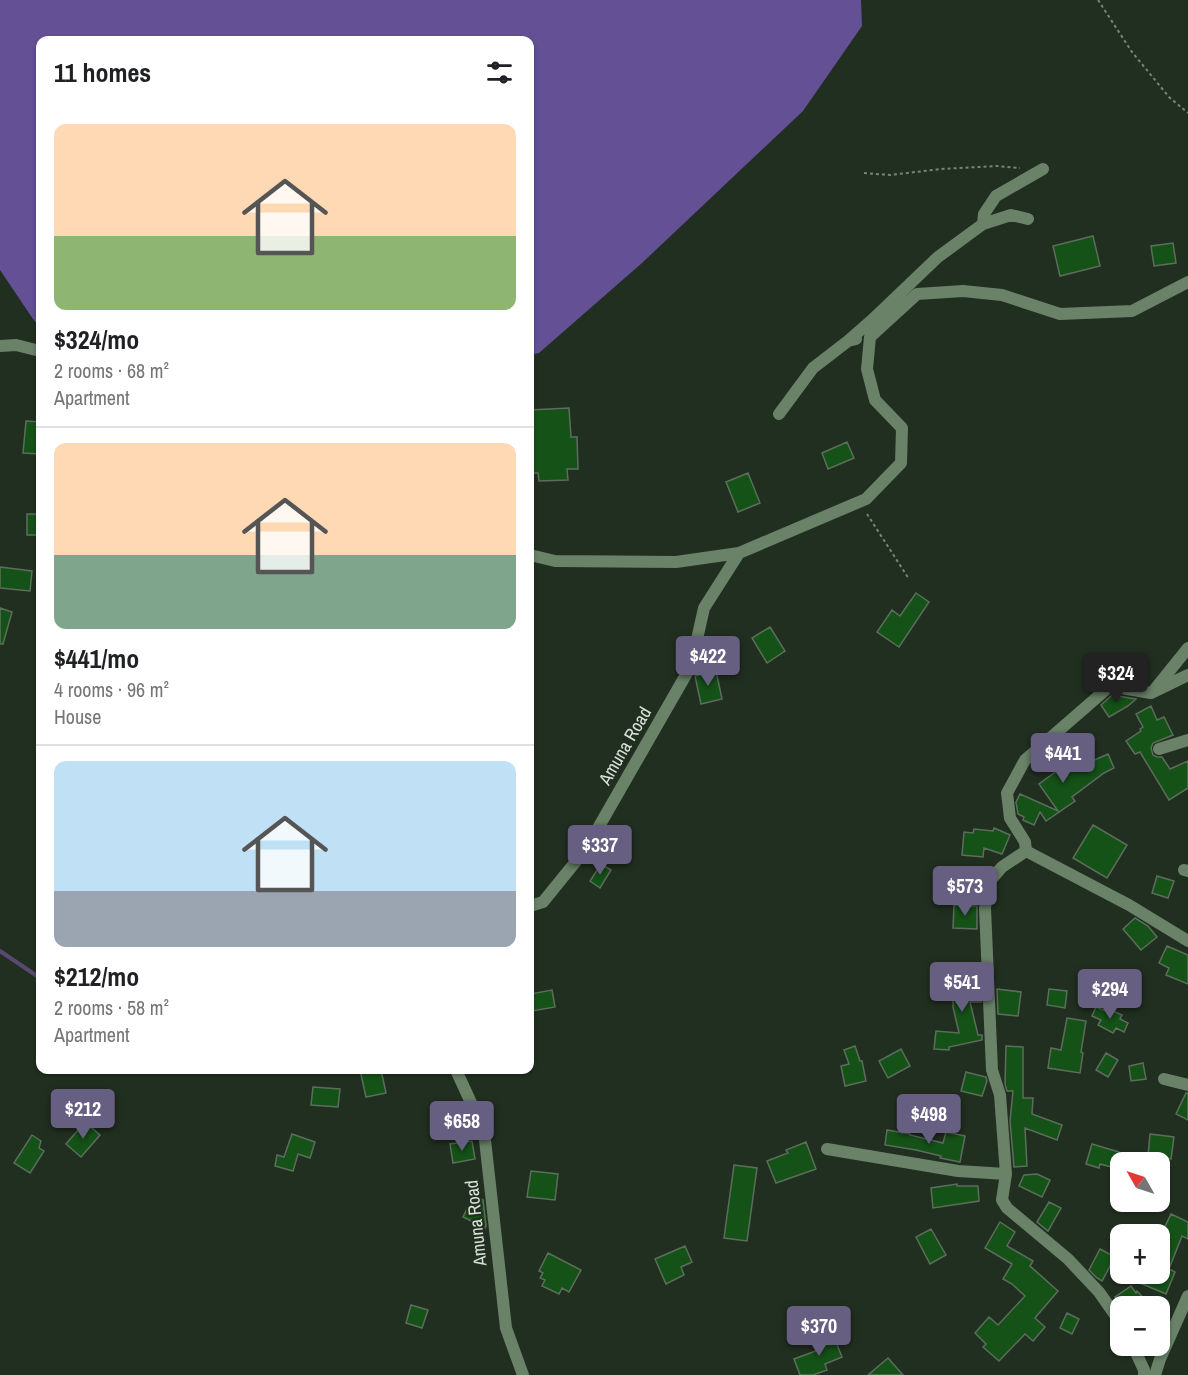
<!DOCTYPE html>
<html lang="en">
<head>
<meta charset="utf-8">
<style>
	body { margin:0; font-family:"Archivo Narrow",sans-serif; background:#f6f6f6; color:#202124; height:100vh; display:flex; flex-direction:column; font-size:22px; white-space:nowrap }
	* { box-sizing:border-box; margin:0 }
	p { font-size:20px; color:#757577 }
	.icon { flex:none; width:33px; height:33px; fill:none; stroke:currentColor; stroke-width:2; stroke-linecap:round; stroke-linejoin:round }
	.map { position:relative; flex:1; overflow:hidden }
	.sheet { position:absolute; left:36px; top:36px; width:498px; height:1038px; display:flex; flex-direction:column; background:#fff; border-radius:12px; box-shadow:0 2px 4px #0004 }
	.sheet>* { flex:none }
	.needle { width:39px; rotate:309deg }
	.tools { position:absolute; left:1110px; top:1152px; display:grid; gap:12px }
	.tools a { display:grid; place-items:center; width:60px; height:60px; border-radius:12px; background:#fff; box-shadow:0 2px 4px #0004; font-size:30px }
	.price { position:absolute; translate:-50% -51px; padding:0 14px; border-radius:6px; background:#665f82; color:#fff; font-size:20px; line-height:39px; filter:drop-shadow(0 2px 3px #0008) }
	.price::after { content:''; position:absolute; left:50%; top:36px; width:18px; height:14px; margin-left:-9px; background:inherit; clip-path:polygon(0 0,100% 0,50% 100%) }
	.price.current { background:#222; color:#fff }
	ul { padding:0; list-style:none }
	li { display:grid; align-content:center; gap:12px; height:318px; padding:0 18px }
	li+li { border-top:2px solid #e0e0e0 }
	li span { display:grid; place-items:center; height:186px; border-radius:12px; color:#555 }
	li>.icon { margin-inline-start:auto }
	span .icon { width:108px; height:108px; fill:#fffc; stroke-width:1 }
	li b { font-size:26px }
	h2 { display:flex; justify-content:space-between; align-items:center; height:72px; padding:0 18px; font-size:26px }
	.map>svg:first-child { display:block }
</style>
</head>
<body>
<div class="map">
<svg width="1188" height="1375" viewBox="0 0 1188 1375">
	<rect width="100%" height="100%" fill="#212f20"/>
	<path fill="#635095" d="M0,0H861L862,26L803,111L642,263L539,353L530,355V40H40V327L33,319L0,270Z"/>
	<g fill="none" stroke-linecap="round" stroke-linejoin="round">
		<path stroke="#594972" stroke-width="4" d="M0,951L40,978
			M148,1070H149"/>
	</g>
	<path fill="#155218" stroke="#5d6d5c" stroke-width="1.5" d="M1093,236L1100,266L1060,276L1053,246Z
		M1173,243L1176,263L1154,266L1151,246Z
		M569,408L571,437H577L578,469H567L568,480L539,481L538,473H530V410Z
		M26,421L40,422V454L23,453Z
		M847,442L854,458L828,469L822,453Z
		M748,473L760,503L738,512L726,482Z
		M27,514H40V535H27Z
		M0,567L32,571L30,591L0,588Z
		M916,593L929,602L899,647L877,632L892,610L900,616Z
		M0,608L12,612L3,644H0Z
		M770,627L785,651L767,663L752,638Z
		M716,671L722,699L701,704L695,676Z
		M1112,695L1136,699L1128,706L1109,717L1101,705Z
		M1151,706L1157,720L1164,717L1173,735L1153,743L1151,748L1153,755L1157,757H1162L1170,769L1188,761V788L1169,800L1140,752L1135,754L1126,741L1141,731L1140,729L1143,727L1136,714Z
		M1063,740L1081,766L1108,754L1114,768L1104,773L1072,797L1075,801L1046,821L1040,812L1034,825L1023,820L1024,817L1018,814L1016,802L1020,794L1058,811L1039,784L1065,765L1052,747Z
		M1093,825L1127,845L1107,878L1073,858Z
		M994,828L1010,835L1002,854L984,848L983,857L962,855L964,832L973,833L974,829L993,831Z
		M601,864L611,870L600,888L590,881Z
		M943,870L963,871L962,892L942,890Z
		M1157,876L1174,881L1168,898L1152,893Z
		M954,905L977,906V929L953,928Z
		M1135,918L1148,926L1157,937L1141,950L1123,929Z
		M1167,946L1188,955V984L1166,975L1169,968L1159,963Z
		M953,972H973V986H980L981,1002H970L978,1035H982V1040L949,1047V1050L934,1049L936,1031L959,1033L953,1007Z
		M997,989L1021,992L1018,1016L998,1014Z
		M1049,989L1067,991L1065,1008L1047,1005Z
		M552,990L555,1007L532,1011L530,994Z
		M1096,1007L1108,1012L1109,1009L1122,1015L1120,1019L1128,1023L1124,1032L1116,1028L1113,1033L1098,1025L1101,1020L1092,1016Z
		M1067,1018L1086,1021L1081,1052L1083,1053L1080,1073L1048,1068L1051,1048L1061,1050Z
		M855,1046L860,1061H862L866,1081L845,1086L841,1066L849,1064L844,1050Z
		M1006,1046L1023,1047V1098H1033L1032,1114L1062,1125L1057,1140L1025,1128L1027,1166L1014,1167L1010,1121L1013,1091H1007L1005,1084Z
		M901,1049L910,1066L888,1078L879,1061Z
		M1106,1053L1118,1060L1108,1077L1096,1070Z
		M1143,1063L1146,1079L1131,1081L1129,1066Z
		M360,1070H381L386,1093L366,1097Z
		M966,1072L986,1077L987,1081L982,1096L961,1091Z
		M313,1087L340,1089L338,1107L311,1105Z
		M82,1090L100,1101L94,1113L75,1102Z
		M1186,1093H1188V1120L1176,1114Z
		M904,1096H925V1112H904Z
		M85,1122L100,1135L81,1157L66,1144Z
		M887,1130L910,1134V1135L943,1143L946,1132L965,1136L960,1162L940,1158L941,1156L916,1150L885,1145Z
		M292,1134L315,1142L310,1158L298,1154L293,1171L275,1166L277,1155L284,1157Z
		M1150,1134L1174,1137L1171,1159L1148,1156Z
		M32,1135L41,1141L39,1148L44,1151L30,1173L14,1163Z
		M472,1141L475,1159L453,1163L450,1144Z
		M806,1142L816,1169L776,1183L767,1161L788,1153L786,1150Z
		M1092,1144L1119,1152L1115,1168L1100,1164L1099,1168L1086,1164Z
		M734,1165L757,1168L747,1241L724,1238Z
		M531,1171L558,1174L555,1200L527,1197Z
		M1037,1174L1050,1180L1042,1197L1019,1186L1024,1175Z
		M957,1184V1186H978L979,1201L933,1208L931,1188Z
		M474,1195L483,1200L486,1226L485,1228L463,1217Z
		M1049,1202L1061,1208L1048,1231L1037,1222Z
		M1171,1214L1188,1222V1239L1182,1236L1169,1269L1175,1272L1166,1294L1140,1283L1144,1274H1160V1237Z
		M1000,1222L1015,1232L1007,1246L1033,1261L1030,1266L1058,1291L1035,1318L1045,1327L1033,1341L1025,1334L999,1361L983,1347L986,1344L975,1333L989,1317L998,1325L1025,1296L1012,1284L1003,1279L1012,1264L985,1248Z
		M931,1229L946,1255L930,1264L916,1237Z
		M685,1246L692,1262L681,1267L684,1275L666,1284L655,1259Z
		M1100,1249L1115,1257L1102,1281L1097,1278L1089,1270Z
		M548,1253L581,1270L569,1292L562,1288L559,1294L542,1286L545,1280L540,1278L543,1273L539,1271Z
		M1131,1286L1136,1293L1137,1291L1151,1306H1122L1115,1297Z
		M411,1305L428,1310L422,1328L406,1323Z
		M1067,1313L1079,1319L1072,1334L1060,1328Z
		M832,1332L842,1357L825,1364L827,1370L813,1375H800L794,1359L821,1349L817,1338Z
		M888,1358L903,1375H868Z"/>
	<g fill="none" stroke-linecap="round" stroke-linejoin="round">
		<path stroke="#798478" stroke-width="2" stroke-dasharray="3 3" stroke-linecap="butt" d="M1098,0L1132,52L1169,97L1188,113
			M864,173L890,175L941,169L997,166L1020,168
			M867,514L909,579"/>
		<path stroke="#698268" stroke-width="12" d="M983,224L984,214L996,196L1043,169
			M848,341L872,320L938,257L983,224L1011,215L1028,219
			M0,346L16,345L40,351
			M779,414L813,368L848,341L856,339
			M530,555L555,561L676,562L739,553L866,499L901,463L902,428L875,400L867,369L870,337L917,294L963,291L1002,295L1060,314L1132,311L1188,282
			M1155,689L1188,648
			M1159,749L1188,740
			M1026,851L1129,905L1188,941
			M1184,870L1188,871
			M530,906L543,902L586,849L691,666L704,608L739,553
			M456,1070L484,1131L506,1328L523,1375
			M1164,1079L1188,1085
			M827,1149L958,1171L1006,1174
			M1120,1322L1099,1292L1068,1259L1007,1208L1002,1200L1006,1174L1000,1095L992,1070L985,908L988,883L1002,867L1026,851L1025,842L1010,818L1007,793L1025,760L1110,686L1151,693L1188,675
			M1133,1346L1144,1370V1375
			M1155,1375L1160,1359L1188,1296"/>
	</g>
	<g text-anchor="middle" stroke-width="4.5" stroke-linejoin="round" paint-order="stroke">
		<g font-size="18" fill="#d9e2d8" stroke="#212f20">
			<text transform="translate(625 746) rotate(-60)" y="6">Amuna Road</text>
			<text transform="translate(476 1223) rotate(-96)" y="6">Amuna Road</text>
		</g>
	</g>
</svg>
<div class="tools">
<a><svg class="needle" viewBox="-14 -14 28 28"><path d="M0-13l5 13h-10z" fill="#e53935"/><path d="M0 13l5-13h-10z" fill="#757577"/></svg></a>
<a>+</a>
<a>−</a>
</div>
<b class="price" style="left:708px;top:687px">$422</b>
<b class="price current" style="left:1116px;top:704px">$324</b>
<b class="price" style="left:1063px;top:784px">$441</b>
<b class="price" style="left:600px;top:876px">$337</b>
<b class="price" style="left:965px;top:917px">$573</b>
<b class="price" style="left:962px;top:1013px">$541</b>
<b class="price" style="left:1110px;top:1020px">$294</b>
<b class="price" style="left:83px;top:1140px">$212</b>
<b class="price" style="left:929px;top:1145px">$498</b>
<b class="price" style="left:462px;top:1152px">$658</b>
<b class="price" style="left:819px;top:1357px">$370</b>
<section class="sheet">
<h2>11 homes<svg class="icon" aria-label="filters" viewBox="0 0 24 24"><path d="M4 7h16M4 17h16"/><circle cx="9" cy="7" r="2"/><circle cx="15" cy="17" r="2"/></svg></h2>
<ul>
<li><span style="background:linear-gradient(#ffd9b3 60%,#8fb573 0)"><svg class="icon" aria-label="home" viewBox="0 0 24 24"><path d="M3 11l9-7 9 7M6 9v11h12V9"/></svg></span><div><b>$324/mo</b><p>2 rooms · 68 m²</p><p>Apartment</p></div></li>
<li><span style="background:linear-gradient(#ffd9b3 60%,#7fa58c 0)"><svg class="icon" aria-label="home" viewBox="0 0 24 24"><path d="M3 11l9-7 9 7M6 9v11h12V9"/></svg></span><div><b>$441/mo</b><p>4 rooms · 96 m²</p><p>House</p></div></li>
<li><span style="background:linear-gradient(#bfe0f5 70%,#9aa5b1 0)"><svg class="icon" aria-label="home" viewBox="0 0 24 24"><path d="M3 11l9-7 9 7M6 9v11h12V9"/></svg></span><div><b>$212/mo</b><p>2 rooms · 58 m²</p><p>Apartment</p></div></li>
</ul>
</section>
</div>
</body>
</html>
